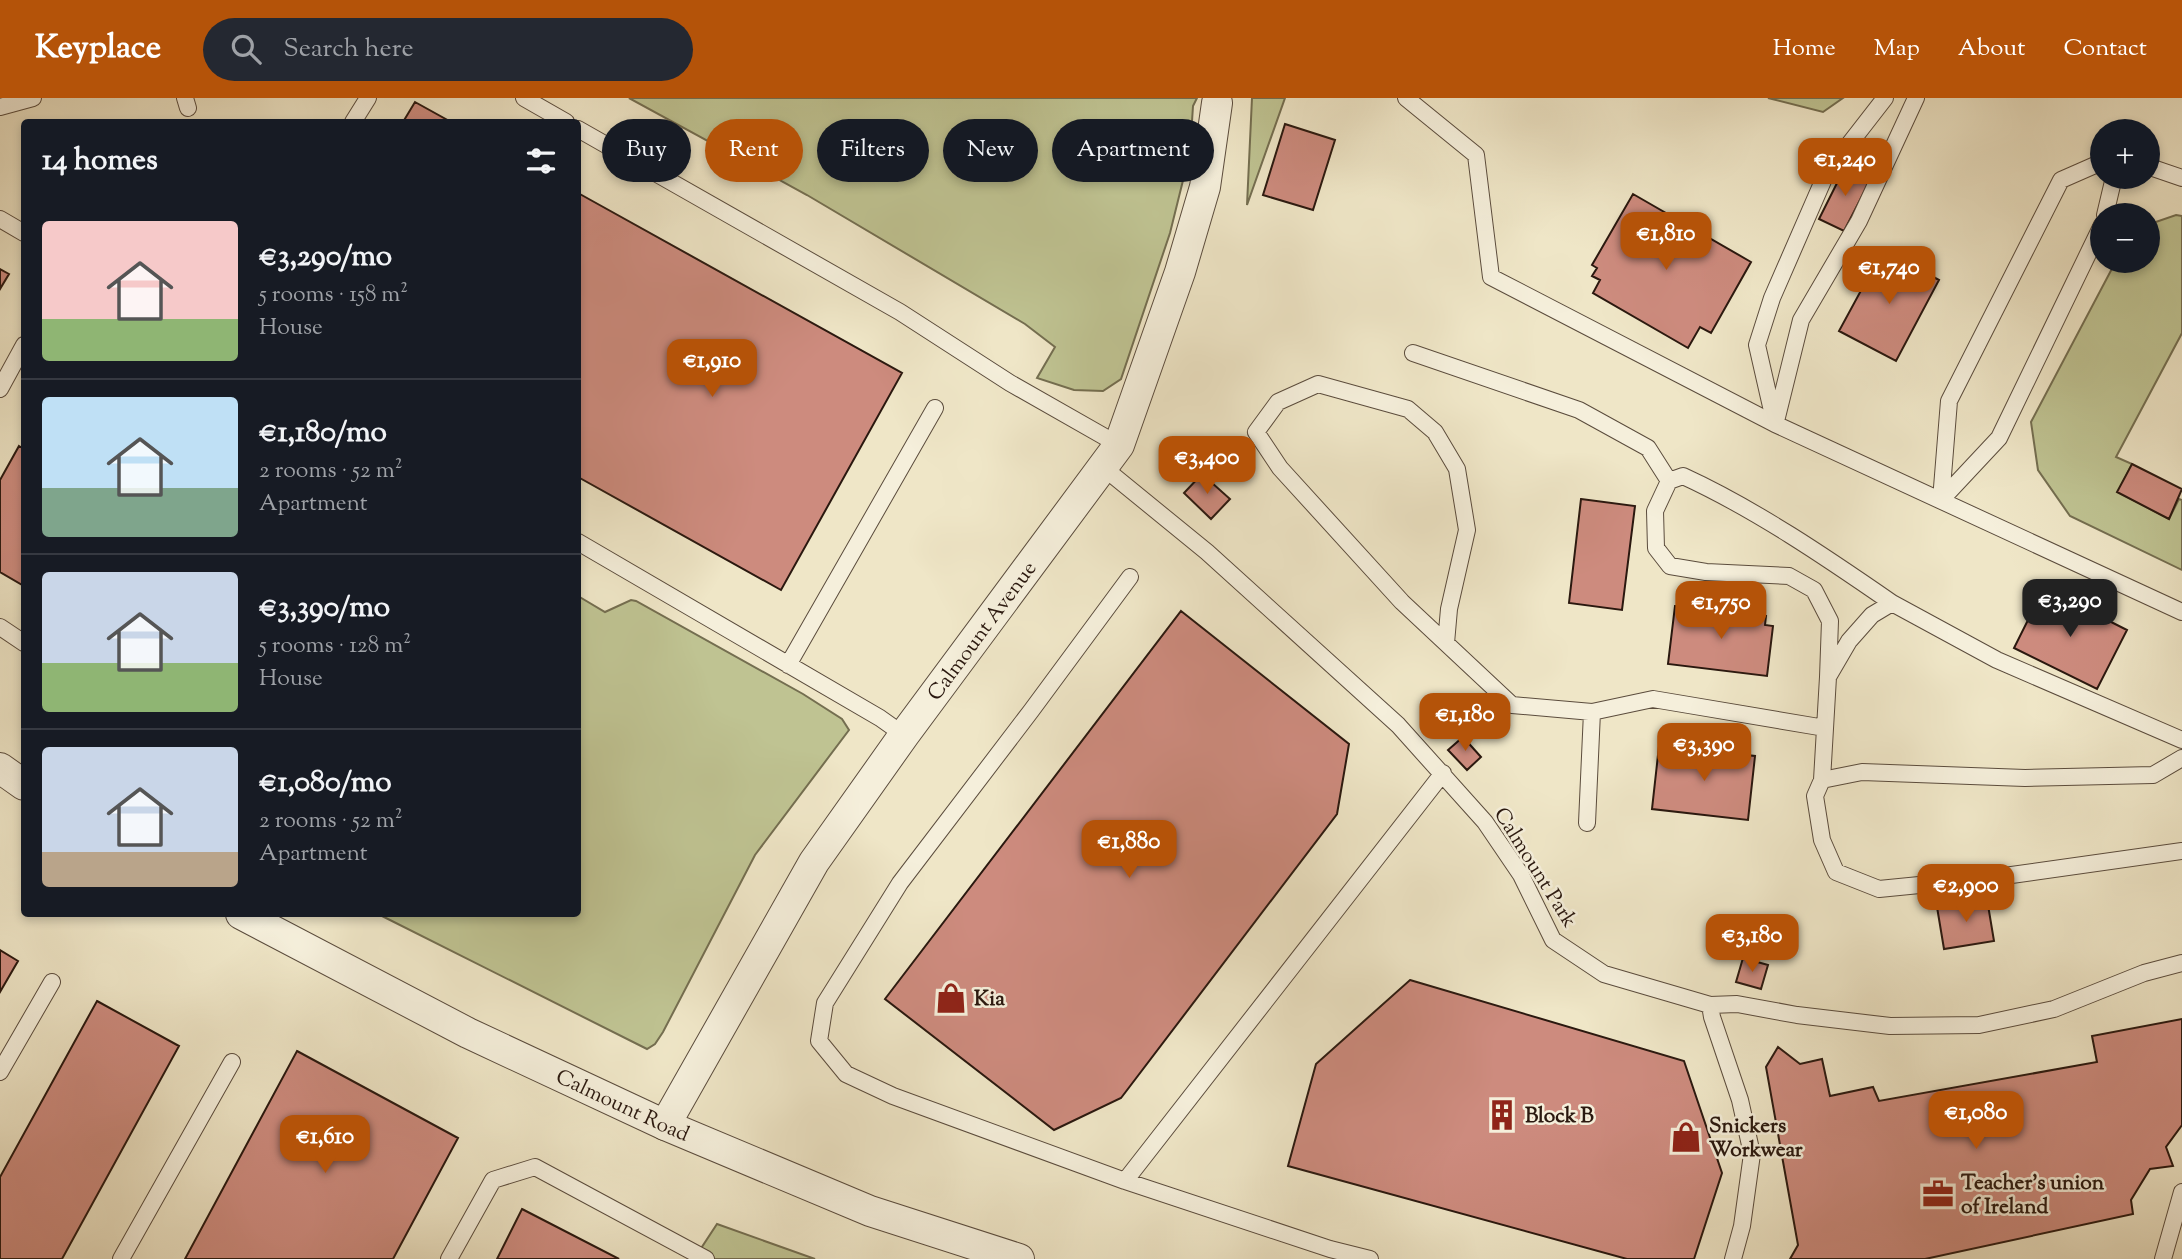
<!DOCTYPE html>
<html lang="en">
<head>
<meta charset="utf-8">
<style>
	body { margin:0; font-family:"Sorts Mill Goudy",serif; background:#242831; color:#f1f3f6; height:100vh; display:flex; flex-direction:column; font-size:26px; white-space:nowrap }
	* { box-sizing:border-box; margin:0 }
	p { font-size:23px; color:#9ea1a6 }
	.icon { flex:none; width:38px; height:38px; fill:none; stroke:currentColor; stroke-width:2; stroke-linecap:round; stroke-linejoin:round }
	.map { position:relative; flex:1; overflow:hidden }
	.panel { position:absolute; left:21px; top:21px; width:560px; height:798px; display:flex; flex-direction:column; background:#171b24; border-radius:7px; box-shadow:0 4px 10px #0003 }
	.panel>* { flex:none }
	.hud { position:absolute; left:602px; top:21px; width:665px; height:63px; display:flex; gap:14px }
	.controls { position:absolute; left:2090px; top:21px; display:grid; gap:14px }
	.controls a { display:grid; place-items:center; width:70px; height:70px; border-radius:50%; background:#171b24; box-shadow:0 4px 10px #0003; font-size:35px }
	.price { position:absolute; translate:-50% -60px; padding:0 16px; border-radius:14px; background:#b45309; color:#fff; font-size:23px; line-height:46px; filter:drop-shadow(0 2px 4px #0008) }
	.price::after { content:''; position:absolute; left:50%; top:42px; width:21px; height:16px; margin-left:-10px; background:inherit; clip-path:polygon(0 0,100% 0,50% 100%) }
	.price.on { background:#222; color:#fff }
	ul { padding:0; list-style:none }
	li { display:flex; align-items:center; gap:21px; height:175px; padding:0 21px }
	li+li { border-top:2px solid #363941 }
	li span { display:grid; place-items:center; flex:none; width:196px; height:140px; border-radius:7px; color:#555 }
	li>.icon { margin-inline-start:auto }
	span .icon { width:84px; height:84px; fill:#fffc; stroke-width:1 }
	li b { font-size:30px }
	h2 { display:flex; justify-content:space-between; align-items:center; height:84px; padding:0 21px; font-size:30px }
	.pill { padding:0 24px; border-radius:32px; background:#171b24; box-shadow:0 4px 10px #0003; font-size:24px; line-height:63px }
	.pill.on { background:#b45309; color:#fff }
	header { display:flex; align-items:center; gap:42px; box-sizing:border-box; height:98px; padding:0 35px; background:#b45309; color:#fff }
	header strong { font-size:33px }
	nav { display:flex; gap:38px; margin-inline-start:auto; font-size:24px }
	.search { width:490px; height:63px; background:#242831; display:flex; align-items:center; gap:18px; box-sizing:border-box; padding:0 24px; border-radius:38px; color:#9ea1a6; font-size:26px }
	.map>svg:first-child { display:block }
</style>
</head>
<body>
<header>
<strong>Keyplace</strong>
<div class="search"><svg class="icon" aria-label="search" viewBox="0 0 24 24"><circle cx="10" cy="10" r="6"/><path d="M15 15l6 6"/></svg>Search here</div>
<nav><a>Home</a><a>Map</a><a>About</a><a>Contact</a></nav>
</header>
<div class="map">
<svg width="2182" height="1161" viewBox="0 0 2182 1161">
	<rect width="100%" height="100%" fill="#efe6c7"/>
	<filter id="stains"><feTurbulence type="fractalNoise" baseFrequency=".00286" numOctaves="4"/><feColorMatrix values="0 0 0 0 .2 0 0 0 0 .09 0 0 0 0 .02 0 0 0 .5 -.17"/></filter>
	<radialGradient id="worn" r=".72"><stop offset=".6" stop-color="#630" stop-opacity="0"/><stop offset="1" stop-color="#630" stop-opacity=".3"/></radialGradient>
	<path fill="#bfc392" stroke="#746e50" stroke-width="2" d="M629,0H1197L1193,8L1190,54L1170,135L1121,281L1103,293L1074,292L1037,280L1055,249L1025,226L807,97Z
		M1252,0H1285L1247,107Z
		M1768,0H1843L1823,14Z
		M2176,117L2182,118V235L2116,359L2132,366L2118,394L2169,421L2179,401L2182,402V472L2070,418L2038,372L2031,324L2116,163H2147V127Z
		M578,498L605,514L631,502L636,503L803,596L842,621L849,632L755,757L663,934L655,946L647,951L378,816H578Z
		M717,1126L815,1161H694Z"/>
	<path fill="#cd8b7e" stroke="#2a180f" stroke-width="2" d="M415,4L451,24H403Z
		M1285,26L1335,42L1313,112L1263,97Z
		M1846,67L1872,79L1844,133L1819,121Z
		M578,95L902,275L781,492L578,379Z
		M1633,96L1751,164L1711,235L1700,229L1688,250L1593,195L1600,182L1592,178L1597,170L1592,167Z
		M1883,152L1939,182L1896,263L1839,233Z
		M0,171L9,176L0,191Z
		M19,348L24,351V488L0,474V382Z
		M2132,366L2182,391L2169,421L2117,394Z
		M1202,376L1230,401L1211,421L1184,395Z
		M1581,401L1635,408L1622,512L1569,505Z
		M2044,490L2127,532L2097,591L2014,550Z
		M1675,508L1766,518L1765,527L1773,528L1767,578L1668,566Z
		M1181,513L1349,646L1337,716L1121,1000L1054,1032L885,901Z
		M1463,639L1481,659L1467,672L1448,652Z
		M1659,648L1755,658L1748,722L1652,711Z
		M1987,801L1994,843L1944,851L1937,809Z
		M0,852L18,863L0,894Z
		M1743,860L1768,867L1761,891L1736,884Z
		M1410,882L1684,963L1722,1075L1694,1161H1627L1288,1068L1316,966Z
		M97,903L179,948L62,1161H0V1079Z
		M2182,921V1027L2166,1049L2173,1068L2150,1071L2131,1102L2133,1116L1925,1161H1790L1798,1147L1766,969L1778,949L1800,966L1822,961L1830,998L1873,989L1879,1003L2097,964L2092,938Z
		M297,953L458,1040L393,1161H185Z
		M522,1111L619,1161H497Z"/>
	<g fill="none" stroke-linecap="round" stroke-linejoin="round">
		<defs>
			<path id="service" d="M185,0L188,10
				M524,0L566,24
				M1406,0L1476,57L1491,179L1775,326L2182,514
				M0,9L33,0
				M353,24L368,0
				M578,31L900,214L1010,285L1119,347
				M2147,68L2182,80
				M2105,117L2114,79
				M0,121L24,135
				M1413,255L1579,312L1648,350L1669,383
				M0,291L24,247
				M1776,323L1801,222L1859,123L1916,0
				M1775,326L1757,247L1772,200L1826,76L1885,0
				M1104,370L1207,454L1398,627L1485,724L1521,777L1553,842L1604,876L1710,907L1712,919L1740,1002L1752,1056L1742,1128L1733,1161
				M1941,402L1949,303L2061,82L2102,64
				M1941,402L1999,340L2102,127
				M578,444L880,620L904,637
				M1130,479L1031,613L900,785L825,905L819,943L846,976L893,998L1125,1083L1330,1151L1370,1161
				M0,529L24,545
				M1446,545L1449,511L1467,432L1457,371L1435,334L1408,311L1318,286L1278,304L1256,334L1280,370L1402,504L1512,607L1592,614
				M788,567L935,310
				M1828,579L1830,523L1814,492L1789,478L1706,474L1670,468L1656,450L1655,413L1669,383L1683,378C1755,411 1827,460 1892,505
				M2182,660L2153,677L2025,680L1862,674L1822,682L1815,698L1822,742L1836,774L1879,791L1990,780L2182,753
				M1822,682L1828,579L1849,543L1872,517L1892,505L1997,562L2182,642
				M1587,725L1592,614L1653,601L1825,630
				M1710,907L1737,906L1797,917L1890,928L1979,927L2054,911L2144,875L2182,865
				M0,974L52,884
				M1125,1083L1443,675
				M121,1161L232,964
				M449,1161L493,1082L535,1069L706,1161
				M2163,1161L2182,1094"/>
			<g id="minor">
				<path d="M0,670L24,687"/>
				<path id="s1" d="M241,816L468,935L665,1027L870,1113L1019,1161"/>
				<path id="s2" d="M665,1027L814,764L904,637L1119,347L1180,174L1205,89L1217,5"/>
			</g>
		</defs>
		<use href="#service" stroke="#5b4c3d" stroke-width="18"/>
		<use href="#minor" stroke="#5b4c3d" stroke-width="32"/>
		<use href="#service" stroke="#f5efdb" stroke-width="16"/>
		<use href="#minor" stroke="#f5efdb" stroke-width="30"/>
	</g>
	<defs>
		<symbol id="shop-bare" viewBox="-9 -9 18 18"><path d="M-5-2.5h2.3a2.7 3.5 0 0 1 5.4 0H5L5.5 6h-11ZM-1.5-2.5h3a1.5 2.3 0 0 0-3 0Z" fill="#8f2418" stroke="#f5efdb" stroke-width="2.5" paint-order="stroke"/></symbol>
		<symbol id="building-bare" viewBox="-9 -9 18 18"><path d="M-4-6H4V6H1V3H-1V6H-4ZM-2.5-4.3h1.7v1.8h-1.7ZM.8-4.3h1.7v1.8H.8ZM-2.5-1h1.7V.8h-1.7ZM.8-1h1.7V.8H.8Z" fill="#8f2418" stroke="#f5efdb" stroke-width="2.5" paint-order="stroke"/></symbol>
		<symbol id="office-bare" viewBox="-9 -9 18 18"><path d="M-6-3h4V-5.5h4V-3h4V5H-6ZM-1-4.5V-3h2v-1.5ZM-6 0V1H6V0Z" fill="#8f2418" stroke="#f5efdb" stroke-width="2.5" paint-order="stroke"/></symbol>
	</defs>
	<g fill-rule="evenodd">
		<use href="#shop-bare" x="929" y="878" width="44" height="44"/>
		<use href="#building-bare" x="1480" y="995" width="44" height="44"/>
		<use href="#shop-bare" x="1664" y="1017" width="44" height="44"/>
		<use href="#office-bare" x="1916" y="1074" width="44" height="44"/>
	</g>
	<g text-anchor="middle" stroke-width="5" stroke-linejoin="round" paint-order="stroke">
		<g font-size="21" fill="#2a180f" stroke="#f5efdb">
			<text dy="7" stroke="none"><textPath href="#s2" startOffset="588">Calmount Avenue</textPath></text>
			<text transform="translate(1536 769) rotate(58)" y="7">Calmount Park</text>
			<text dy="7" stroke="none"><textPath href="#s1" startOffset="427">Calmount Road</textPath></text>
		</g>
		<g font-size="21" font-weight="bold" fill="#2a180f" stroke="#f5efdb" text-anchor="start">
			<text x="974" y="907">Kia</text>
			<text x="1525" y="1024">Block B</text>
			<text x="1709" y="1034">Snickers<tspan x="1709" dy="24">Workwear</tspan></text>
			<text x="1961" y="1091">Teacher's union<tspan x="1961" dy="24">of Ireland</tspan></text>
		</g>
	</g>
	<rect width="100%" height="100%" filter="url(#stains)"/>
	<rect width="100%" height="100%" fill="url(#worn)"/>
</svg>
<div class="controls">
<a>+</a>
<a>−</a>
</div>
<b class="price" style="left:1845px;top:100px">€1,240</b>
<b class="price" style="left:1666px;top:174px">€1,810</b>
<b class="price" style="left:1889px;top:208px">€1,740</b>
<b class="price" style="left:712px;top:301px">€1,910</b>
<b class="price" style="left:1207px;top:398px">€3,400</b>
<b class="price on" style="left:2070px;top:541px">€3,290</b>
<b class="price" style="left:1721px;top:543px">€1,750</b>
<b class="price" style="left:1465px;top:655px">€1,180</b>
<b class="price" style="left:1704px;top:685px">€3,390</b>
<b class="price" style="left:1129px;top:782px">€1,880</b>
<b class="price" style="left:1966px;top:826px">€2,900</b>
<b class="price" style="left:1752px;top:876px">€3,180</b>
<b class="price" style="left:1976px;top:1053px">€1,080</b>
<b class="price" style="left:325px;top:1077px">€1,610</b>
<div class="hud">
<a class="pill">Buy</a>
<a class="pill on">Rent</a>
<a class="pill">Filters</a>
<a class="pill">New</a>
<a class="pill">Apartment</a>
</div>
<section class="panel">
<h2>14 homes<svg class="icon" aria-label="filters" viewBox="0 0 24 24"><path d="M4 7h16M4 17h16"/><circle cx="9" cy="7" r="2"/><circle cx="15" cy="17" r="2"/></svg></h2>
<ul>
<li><span style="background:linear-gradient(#f6c9c9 70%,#8fb573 0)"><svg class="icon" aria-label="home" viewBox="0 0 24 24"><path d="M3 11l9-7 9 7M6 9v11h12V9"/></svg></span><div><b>€3,290/mo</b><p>5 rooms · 158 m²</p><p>House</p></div></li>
<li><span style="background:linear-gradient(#bfe0f5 65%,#7fa58c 0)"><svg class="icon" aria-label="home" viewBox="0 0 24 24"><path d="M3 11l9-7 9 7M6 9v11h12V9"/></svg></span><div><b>€1,180/mo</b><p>2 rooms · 52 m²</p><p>Apartment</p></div></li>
<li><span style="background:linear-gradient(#c9d6e8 65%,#8fb573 0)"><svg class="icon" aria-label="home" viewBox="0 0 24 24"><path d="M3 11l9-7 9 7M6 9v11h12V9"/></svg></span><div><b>€3,390/mo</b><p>5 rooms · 128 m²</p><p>House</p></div></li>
<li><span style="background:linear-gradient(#c9d6e8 75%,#b9a48a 0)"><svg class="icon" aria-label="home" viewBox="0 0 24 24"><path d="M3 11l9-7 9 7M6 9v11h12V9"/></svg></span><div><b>€1,080/mo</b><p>2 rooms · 52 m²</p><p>Apartment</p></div></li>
</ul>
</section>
</div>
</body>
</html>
